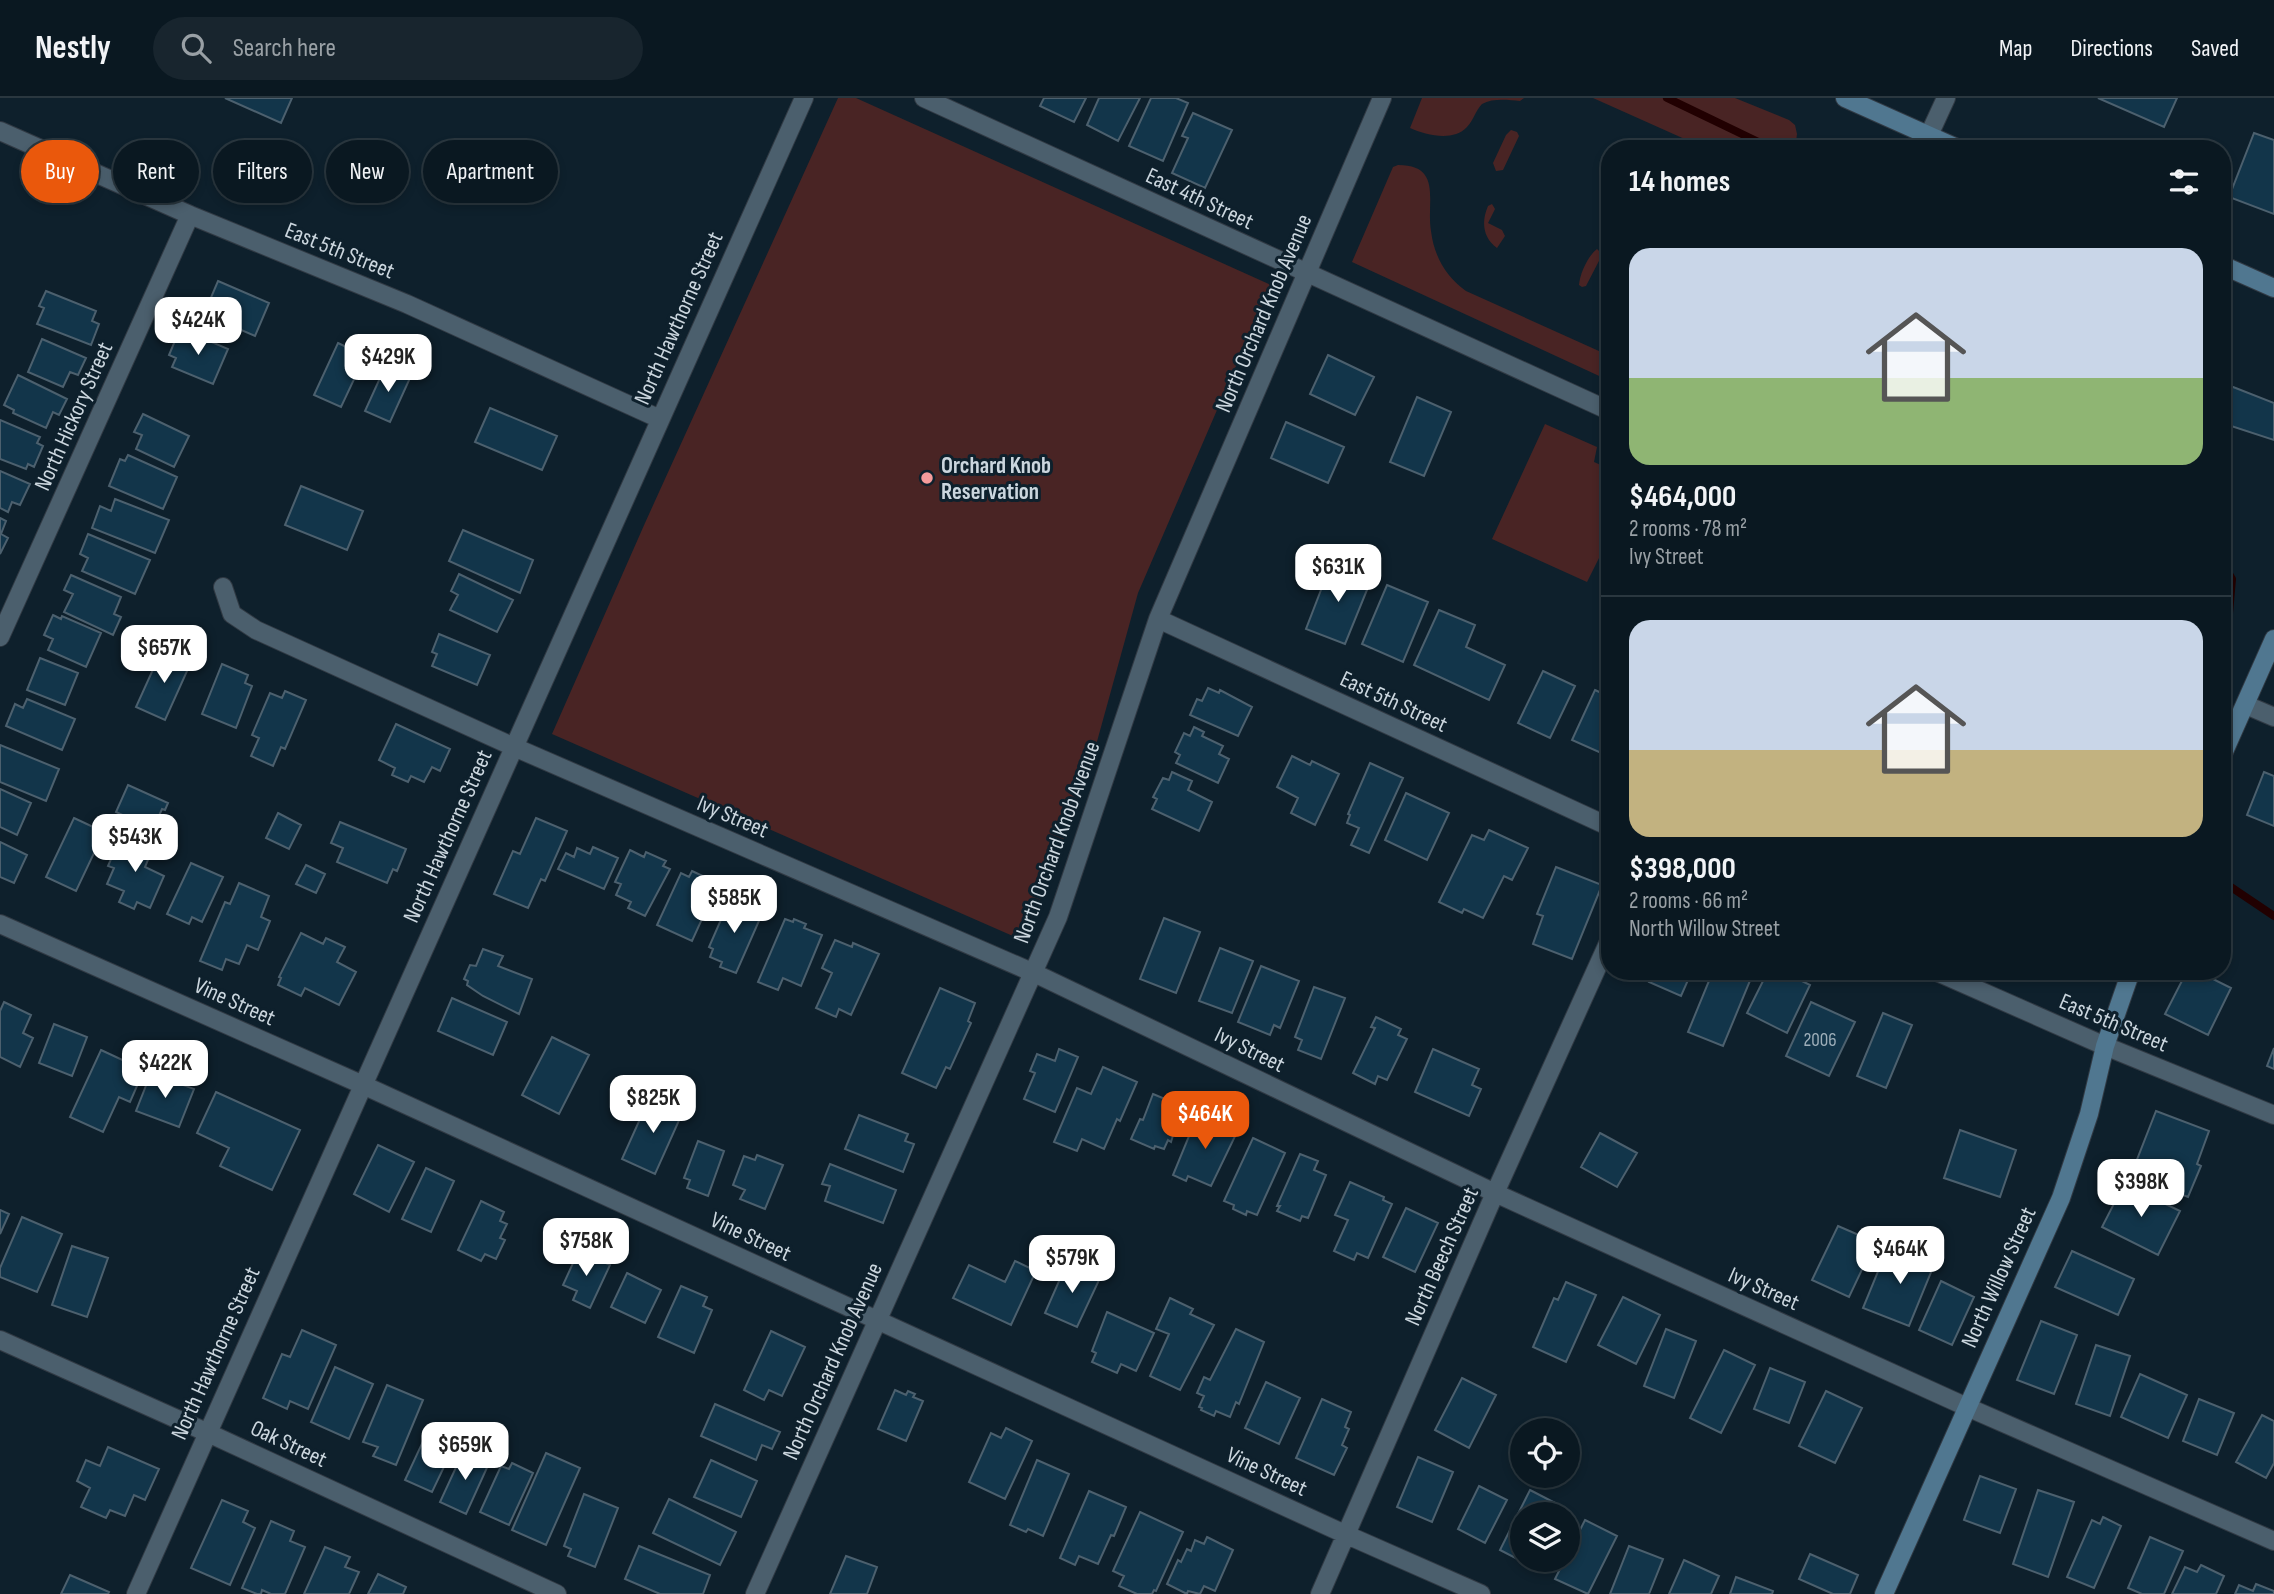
<!DOCTYPE html>
<html lang="en">
<head>
<meta charset="utf-8">
<style>
	body { margin:0; font-family:"Sofia Sans Condensed",sans-serif; background:#18252e; color:#f1f3f6; height:100vh; display:flex; flex-direction:column; font-size:26px; white-space:nowrap }
	* { box-sizing:border-box; margin:0 }
	p { font-size:23px; color:#99a0a5 }
	.icon { flex:none; width:38px; height:38px; fill:none; stroke:currentColor; stroke-width:2; stroke-linecap:round; stroke-linejoin:round }
	.map { position:relative; flex:1; overflow:hidden }
	.panel { position:absolute; left:1601px; top:42px; width:630px; height:840px; display:flex; flex-direction:column; background:#0a1821; border-radius:28px; box-shadow:0 4px 10px #0003,0 0 0 2px #2a373f }
	.panel>* { flex:none }
	.guide { position:absolute; left:21px; top:42px; width:665px; height:63px; display:flex; gap:14px }
	.controls { position:absolute; left:1510px; top:1320px; display:grid; gap:14px }
	.controls a { display:grid; place-items:center; width:70px; height:70px; border-radius:50%; background:#0a1821; box-shadow:0 4px 10px #0003,0 0 0 2px #2a373f; font-size:35px }
	.price { position:absolute; translate:-50% -60px; padding:0 16px; border-radius:14px; background:#fff; color:#222; font-size:23px; line-height:46px; filter:drop-shadow(0 2px 4px #0008) }
	.price::after { content:''; position:absolute; left:50%; top:42px; width:21px; height:16px; margin-left:-10px; background:inherit; clip-path:polygon(0 0,100% 0,50% 100%) }
	.price.selected { background:#ea580c; color:#fff }
	ul { padding:0; list-style:none }
	li { display:grid; align-content:center; gap:14px; height:371px; padding:0 28px }
	li+li { border-top:2px solid #2a373f }
	li span { display:grid; place-items:center; height:217px; border-radius:21px; color:#555 }
	li>.icon { margin-inline-start:auto }
	span .icon { width:126px; height:126px; fill:#fffc; stroke-width:1 }
	li b { font-size:30px }
	h2 { display:flex; justify-content:space-between; align-items:center; height:84px; padding:0 28px; font-size:30px }
	.chip { padding:0 24px; border-radius:32px; background:#0a1821; box-shadow:0 4px 10px #0003,0 0 0 2px #2a373f; font-size:24px; line-height:63px }
	.chip.selected { background:#ea580c; color:#fff }
	header { display:flex; align-items:center; gap:42px; box-sizing:border-box; height:98px; padding:0 35px; background:#0a1821; border-bottom:2px solid #2a373f }
	header strong { font-size:33px }
	nav { display:flex; gap:38px; margin-inline-start:auto; font-size:24px }
	.search { width:490px; height:63px; background:#18252e; display:flex; align-items:center; gap:18px; box-sizing:border-box; padding:0 24px; border-radius:38px; color:#99a0a5; font-size:26px }
	.map>svg:first-child { display:block }
</style>
</head>
<body>
<header>
<strong>Nestly</strong>
<div class="search"><svg class="icon" aria-label="search" viewBox="0 0 24 24"><circle cx="10" cy="10" r="6"/><path d="M15 15l6 6"/></svg>Search here</div>
<nav><a>Map</a><a>Directions</a><a>Saved</a></nav>
</header>
<div class="map">
<svg width="2274" height="1496" viewBox="0 0 2274 1496">
	<rect width="100%" height="100%" fill="#0e202c"/>
	<path fill="#492424" d="M838,0H856L1271,187L1138,495L1085,687L1024,843L552,636L645,425Z
		M1422,0H1524L1520,3C1508,2 1493,0 1482,6C1476,12 1473,23 1467,29C1453,44 1426,37 1410,30Z
		M1593,0H1735L1789,22L1795,27L1797,36L1795,51H1707Z
		M1511,32L1517,34L1519,38L1503,72L1496,73L1493,65L1506,37Z
		M1398,67C1443,67 1426,104 1431,133C1434,158 1446,179 1466,193L1610,258V283L1352,164L1393,69Z
		M1492,106L1495,111L1488,125L1502,132L1505,138L1497,150C1483,140 1481,124 1488,108Z
		M1597,151L1601,155V159L1586,188L1582,189L1579,187C1580,175 1588,158 1597,151Z
		M1545,326L1597,349L1594,364L1610,371V438L1587,484L1492,441Z"/>
	<g fill="none" stroke-linecap="round" stroke-linejoin="round">
		<path stroke="#210001" stroke-width="8" d="M1667,0L1773,51
			M2222,464L2232,481L2228,527L2222,539
			M2222,783L2274,818"/>
	</g>
	<path fill="#12354a" stroke="#4c606e" stroke-width="2" d="M225,0H292L281,25Z
		M1044,0H1086L1074,24L1040,8Z
		M1099,0H1140L1118,43L1087,27Z
		M1151,0H1176L1188,5L1163,63L1129,48Z
		M2098,0H2177L2164,29Z
		M1193,15L1232,32L1205,90L1172,75L1188,40L1182,38Z
		M2254,35L2274,42V116L2229,99Z
		M218,183L269,205L255,238L204,216Z
		M46,193L96,213L92,223L99,226L91,247L37,226L44,210L39,208Z
		M186,233L228,251L213,286L172,269L176,260L169,257L177,238L183,240Z
		M42,241L86,260L78,277L70,274L63,289L28,274Z
		M338,245L365,258L341,309L314,297Z
		M1328,257L1374,279L1355,317L1310,296Z
		M385,269L410,280L390,324L365,313Z
		M18,277L67,301L59,317L53,314L46,330L13,315L14,312L4,307Z
		M2228,287L2274,305V342L2222,325V304Z
		M1417,299L1451,314L1424,378L1390,364Z
		M490,310L557,338L542,372L475,344Z
		M143,316L189,338L174,369L136,351L142,337L134,334Z
		M0,322L40,339L37,345L43,348L34,369L28,366L26,371L0,361Z
		M1286,324L1344,349L1328,385L1271,360Z
		M128,357L177,379L163,411L109,388L120,361L125,363Z
		M0,373L30,386L20,407L12,404L8,414L0,410Z
		M301,388L363,413L347,452L285,427Z
		M115,401L169,422L155,455L92,430L100,408L111,413Z
		M0,420L6,423L1,436L8,440L0,456Z
		M463,432L533,462L520,495L449,463Z
		M88,436L150,462L135,496L82,473L88,460L80,456Z
		M1331,466L1371,482L1345,546L1306,531Z
		M459,476L513,502L497,534L450,512L458,497L451,493Z
		M71,477L121,499L114,516L121,519L113,537L64,514L73,496L64,492Z
		M1387,487L1428,504L1403,564L1362,546Z
		M1439,512L1475,527L1466,549L1505,567L1489,602L1414,567Z
		M53,517L61,521L62,518L101,535L86,569L48,552L53,541L44,537Z
		M439,536L490,557L477,587L432,568L437,556L432,554Z
		M175,554L192,562L165,622L136,609L160,556L172,561Z
		M40,560L78,575L65,607L27,592Z
		M222,566L248,577L245,585L252,588L236,630L202,616Z
		M1543,573L1575,588L1550,640L1518,625Z
		M1208,590L1219,595L1220,592L1252,609L1238,638L1190,617L1197,601L1202,603Z
		M1595,592L1610,599L1608,658L1572,642Z
		M285,593L306,602L285,651L281,649L273,668L251,658L259,640L252,637L270,595L282,600Z
		M27,601L75,621L62,652L6,628L15,606L23,610Z
		M396,626L450,651L440,673L432,669L424,684L411,678L408,684L392,677L395,670L379,662Z
		M1194,629L1204,634L1202,638L1223,648L1219,656L1229,661L1218,685L1176,665L1180,657L1175,654L1184,635L1190,638Z
		M0,647L59,671L46,703L0,684Z
		M1292,658L1310,667L1312,663L1339,676L1315,727L1291,715L1298,700L1277,689Z
		M1370,665L1403,680L1369,755L1351,747L1359,730L1347,725L1350,717L1348,716Z
		M1172,674L1192,683L1188,692L1212,704L1199,733L1152,711L1157,701L1153,699L1163,680L1169,682Z
		M2264,674L2274,678V728L2247,717Z
		M128,687L168,705L165,712L162,711L153,731L116,714Z
		M0,691L31,705L17,737L0,729Z
		M1406,695L1449,715L1427,762L1385,742Z
		M278,715L301,727L289,751L266,740Z
		M74,720L104,734L76,793L46,779Z
		M536,720L567,733L545,783L541,781L528,810L494,796L513,753L520,756Z
		M340,724L406,751L397,773L393,771L387,785L337,764L343,750L331,745Z
		M1489,732L1528,750L1512,782L1504,778L1483,820L1464,811L1462,815L1439,804L1472,737L1484,742Z
		M130,737L154,747L145,769L164,778L150,810L137,804L134,811L119,804L124,793L107,786L114,770L108,768L115,752L122,755Z
		M0,744L27,757L14,785L0,779Z
		M593,749L618,760L604,791L558,771L566,755L574,759L577,750L590,756Z
		M630,752L644,759L646,754L666,763L663,768L670,771L645,818L628,810L631,804L616,797L621,786L615,784Z
		M191,765L223,779L202,824L192,819L189,826L167,816Z
		M306,767L325,776L316,795L296,786Z
		M1556,769L1602,787L1572,861L1533,846L1543,818L1537,816Z
		M692,773L707,780L705,785L724,793L714,814L707,810L692,843L657,827L681,775L689,779Z
		M239,785L269,798L261,819L270,823L258,852L247,847L239,866L226,861L222,872L200,863L225,804L230,806Z
		M730,801L762,816L736,875L720,869L722,864L710,859L713,851L709,849Z
		M1164,820L1200,834L1176,895L1140,881Z
		M785,821L793,824L794,821L806,826L804,830L822,837L801,888L783,880L778,892L758,884Z
		M301,835L323,846L326,840L345,849L337,864L356,874L339,907L305,890L301,898L278,887L281,880L279,879Z
		M835,842L852,849L853,845L879,856L851,917L839,911L836,919L816,910L832,875L822,870Z
		M1220,850L1253,863L1232,915L1199,903Z
		M483,851L503,858L498,868L532,881L519,916L483,898L467,887L468,883L464,881L470,867L476,868Z
		M1261,868L1299,883L1280,930L1274,927L1270,937L1238,924Z
		M1654,873H1692L1681,898L1649,884Z
		M1713,873H1754L1723,948L1688,934Z
		M1768,873H1782L1810,887L1787,935L1747,915Z
		M2044,873H2062L2059,880Z
		M2187,873H2197L2231,890L2208,937L2165,916Z
		M1314,889L1345,900L1321,961L1298,952L1302,942L1295,939Z
		M940,890L975,905L968,923L971,925L950,971L946,969L936,990L902,975Z
		M452,900L507,924L493,957L438,933Z
		M4,904L31,917L23,935L33,940L20,969L0,959V913Z
		M1811,904L1855,924L1829,978L1786,958Z
		M1883,915L1912,927L1886,990L1857,978Z
		M1376,919L1401,931L1398,937L1407,941L1387,982L1378,978L1375,986L1353,975L1375,930L1371,929Z
		M54,926L87,939L72,978L39,965Z
		M552,939L589,957L559,1016L522,997Z
		M2274,950V971L2267,968Z
		M1059,951L1078,959L1055,1014L1024,1001L1035,975L1030,973L1037,956L1055,963Z
		M1433,951L1479,971L1472,987L1481,991L1469,1018L1415,994Z
		M101,952L144,972L130,1004L119,999L103,1034L70,1019Z
		M1103,969L1137,984L1120,1023L1117,1021L1104,1051L1082,1041L1077,1053L1054,1044L1077,990L1091,996Z
		M151,975L194,991L179,1029L136,1013Z
		M216,994L300,1032L272,1092L220,1068L229,1050L197,1035Z
		M1153,996L1182,1008L1171,1044L1168,1042L1164,1051L1155,1048L1154,1051L1131,1041L1140,1021L1143,1022Z
		M649,1001L664,1007L667,1001L685,1009L655,1076L622,1061Z
		M2156,1013L2209,1033L2197,1066L2201,1068L2188,1099L2131,1077Z
		M859,1017L908,1036L905,1043L914,1046L903,1074L845,1051Z
		M1196,1021L1211,1027L1214,1021L1238,1032L1211,1088L1188,1078L1186,1083L1173,1077Z
		M1960,1032L2016,1052L2000,1099L1944,1080Z
		M1600,1035L1637,1055L1617,1089L1581,1069Z
		M1253,1040L1285,1055L1257,1117L1247,1113L1246,1117L1233,1111L1234,1107L1224,1103Z
		M698,1043L724,1053L708,1098L687,1090L690,1082L684,1080Z
		M378,1047L414,1064L389,1114L354,1096Z
		M1300,1056L1318,1063L1314,1072L1326,1077L1308,1120L1302,1118L1300,1123L1277,1113L1280,1108H1277Z
		M757,1057L783,1067L765,1111L740,1101L745,1092L733,1087L744,1058L755,1062Z
		M830,1066L896,1092L883,1125L825,1103L830,1088L822,1086Z
		M426,1070L454,1083L431,1134L402,1121Z
		M1350,1084L1384,1099L1383,1102L1392,1106L1368,1160L1357,1155L1354,1162L1334,1153L1348,1122L1335,1117Z
		M2124,1086L2180,1113L2158,1157L2102,1129Z
		M481,1103L504,1114L500,1123L507,1126L500,1140L505,1142L496,1161L485,1156L481,1163L458,1152Z
		M1406,1110L1438,1125L1415,1174L1383,1159Z
		M0,1112L9,1116L0,1136Z
		M22,1119L62,1136L37,1194L0,1179V1170Z
		M1838,1128L1875,1144L1849,1199L1812,1182Z
		M72,1148L108,1160L87,1219L52,1207Z
		M579,1152L610,1167L590,1210L573,1202L577,1193L563,1187Z
		M1910,1152L1936,1162L1909,1228L1863,1210L1886,1154L1906,1162Z
		M2072,1153L2134,1181L2118,1217L2055,1189Z
		M1015,1163L1036,1173L1011,1227L953,1200L969,1167L1005,1184Z
		M1067,1165L1100,1180L1077,1229L1045,1215Z
		M627,1175L661,1192L645,1225L611,1209Z
		M1941,1183L1974,1199L1952,1247L1919,1232Z
		M1566,1184L1596,1197L1566,1264L1533,1249L1554,1200L1558,1202Z
		M681,1188L707,1199L703,1208L712,1212L694,1255L658,1239Z
		M1623,1199L1660,1217L1636,1266L1598,1247Z
		M1170,1200L1193,1211L1190,1216L1214,1227L1180,1292L1150,1278L1169,1236L1156,1231Z
		M1107,1214L1154,1235L1136,1273L1121,1266L1117,1275L1092,1264L1096,1255L1092,1253Z
		M2041,1223L2077,1237L2054,1296L2017,1282Z
		M1236,1231L1264,1244L1239,1306L1236,1304L1230,1319L1216,1313L1214,1318L1201,1312L1202,1310L1199,1309L1204,1298L1197,1295L1204,1279L1210,1282Z
		M1666,1231L1696,1243L1674,1300L1644,1288Z
		M302,1232L336,1247L308,1311L290,1303L287,1311L263,1300L282,1256L290,1259Z
		M771,1233L805,1249L782,1298L769,1292L764,1302L744,1292Z
		M2096,1247L2130,1258L2110,1318L2076,1306Z
		M1724,1252L1755,1267L1721,1335L1690,1320Z
		M335,1269L373,1286L349,1341L311,1324Z
		M1770,1270L1805,1284L1789,1325L1754,1311Z
		M2140,1276L2187,1297L2168,1340L2121,1319Z
		M1462,1280L1496,1297L1469,1350L1435,1332Z
		M1266,1284L1300,1300L1279,1346L1245,1330Z
		M387,1287L423,1302L396,1367L373,1358L378,1349L363,1344Z
		M895,1292L906,1297L908,1293L915,1296L913,1299L923,1303L906,1343L878,1331Z
		M1826,1293L1862,1310L1835,1365L1799,1348Z
		M1322,1301L1351,1314L1345,1329L1349,1331L1342,1347L1347,1350L1334,1377L1296,1360Z
		M2199,1301L2234,1315L2217,1357L2183,1343Z
		M715,1306L780,1334L772,1351L762,1347L756,1362L701,1338Z
		M2262,1317L2274,1323V1365L2266,1380L2236,1364Z
		M1006,1330L1032,1343L1005,1401L969,1384L991,1335L1001,1340Z
		M426,1337L453,1350L432,1394L405,1382Z
		M108,1349L159,1371L145,1402L134,1397L125,1418L110,1412L106,1420L81,1409L90,1390L77,1383L86,1362L100,1368Z
		M464,1352L490,1363L466,1416L440,1404Z
		M546,1355L580,1370L546,1447L512,1432Z
		M1418,1359L1453,1374L1432,1424L1397,1409Z
		M711,1362L757,1383L741,1419L694,1399Z
		M1037,1362L1069,1376L1043,1438L1028,1431L1026,1434L1010,1427Z
		M512,1365L533,1375L509,1427L480,1414L501,1368L509,1371Z
		M1980,1378L2016,1391L2000,1435L1964,1422Z
		M1479,1388L1507,1402L1485,1445L1458,1431Z
		M1530,1392L1563,1409L1560,1416H1522V1461H1537L1533,1469L1500,1452Z
		M2038,1392L2074,1404L2048,1479L2013,1466Z
		M1089,1393L1126,1409L1114,1438L1111,1437L1098,1466L1079,1458L1075,1467L1060,1460Z
		M584,1396L618,1410L595,1469L568,1458L571,1451L564,1448Z
		M669,1401L736,1434L720,1467L653,1435Z
		M222,1402L248,1413L243,1424L255,1430L230,1487L191,1470Z
		M1140,1414L1183,1434L1156,1493L1154,1492L1152,1496H1137L1119,1488L1124,1478L1113,1473Z
		M2103,1419L2121,1428L2094,1490L2067,1479L2092,1422L2100,1426Z
		M1585,1422L1617,1438L1588,1496L1555,1481L1565,1461H1568V1456Z
		M271,1423L294,1433L290,1443L305,1449L285,1496H271L262,1492L261,1496H257L242,1490Z
		M1207,1439L1233,1452L1215,1493L1204,1488L1200,1496L1188,1493L1187,1496L1167,1486L1178,1462L1181,1464L1187,1451L1191,1453L1195,1442L1204,1446Z
		M2150,1439L2183,1453L2164,1496H2142L2128,1490Z
		M639,1448L710,1477L703,1496H660L625,1481Z
		M1629,1448L1663,1461L1649,1496H1610Z
		M325,1449L350,1459L345,1469L359,1474L349,1496H304Z
		M1810,1456L1858,1477L1850,1496H1833L1799,1481Z
		M846,1458L877,1469L867,1496H830Z
		M1684,1462L1719,1478L1711,1496H1669Z
		M2201,1467L2224,1478L2216,1496H2172L2185,1469L2197,1474Z
		M378,1476L406,1489L403,1496H368Z
		M70,1477L109,1494L108,1496H61Z
		M1736,1479L1773,1493L1772,1496H1730Z
		M2256,1486L2274,1493V1496H2235L2239,1487L2253,1493Z"/>
	<g fill="none" stroke-linecap="round" stroke-linejoin="round">
		<defs>
			<path id="street" d="M924,0L1610,313
				M0,33L190,117L407,206L660,321
				M1929,37L1946,0
				M223,489L232,516L256,532L514,649L1034,875L1495,1095L1967,1309L2274,1443
				M1158,521L1610,729
				M0,539L190,117
				M2246,607L2274,619
				M0,826L363,987L1347,1437L1481,1496
				M1935,873L2105,948L2274,1017
				M0,1242L206,1334L557,1496
				M136,1496L804,0
				M755,1496L1058,819L1158,521L1382,0
				M1320,1496L1495,1095L1610,841"/>
			<path id="secondary" d="M1845,0L1959,51
				M2222,167L2274,190
				M2222,658L2274,541
				M1884,1496L2061,1100L2089,1016L2105,948L2131,873"/>
		</defs>
		<use href="#street" stroke="#313a44" stroke-width="20"/>
		<use href="#secondary" stroke="#313a44" stroke-width="20"/>
		<use href="#street" stroke="#4b5f6d" stroke-width="18"/>
		<use href="#secondary" stroke="#507790" stroke-width="18"/>
	</g>
	<circle fill="#f59b9b" stroke="#0e202c" stroke-width="2.5" cx="927" cy="380" r="7"/>
	<g text-anchor="middle" stroke-width="6" stroke-linejoin="round" paint-order="stroke">
		<g font-size="19" fill="#9daeb9">
			<text x="1820" y="948">2006</text>
		</g>
		<g font-size="23" fill="#cbd6de" stroke="#0e202c">
			<text transform="translate(1200 100) rotate(25)" y="8">East 4th Street</text>
			<text transform="translate(340 152) rotate(22)" y="8">East 5th Street</text>
			<text transform="translate(1263 215) rotate(-67)" y="8">North Orchard Knob Avenue</text>
			<text transform="translate(678 220) rotate(-66)" y="8">North Hawthorne Street</text>
			<text transform="translate(73 318) rotate(-66)" y="8">North Hickory Street</text>
			<text transform="translate(1394 603) rotate(25)" y="8">East 5th Street</text>
			<text transform="translate(733 718) rotate(23)" y="8">Ivy Street</text>
			<text transform="translate(447 738) rotate(-66)" y="8">North Hawthorne Street</text>
			<text transform="translate(1056 744) rotate(-70)" y="8">North Orchard Knob Avenue</text>
			<text transform="translate(235 903) rotate(24)" y="8">Vine Street</text>
			<text transform="translate(2114 924) rotate(23)" y="8">East 5th Street</text>
			<text transform="translate(1250 951) rotate(26)" y="8">Ivy Street</text>
			<text transform="translate(751 1138) rotate(25)" y="8">Vine Street</text>
			<text transform="translate(1441 1158) rotate(-66)" y="8">North Beech Street</text>
			<text transform="translate(1998 1179) rotate(-66)" y="8">North Willow Street</text>
			<text transform="translate(1764 1190) rotate(24)" y="8">Ivy Street</text>
			<text transform="translate(215 1255) rotate(-66)" y="8">North Hawthorne Street</text>
			<text transform="translate(832 1263) rotate(-66)" y="8">North Orchard Knob Avenue</text>
			<text transform="translate(289 1345) rotate(25)" y="8">Oak Street</text>
			<text transform="translate(1267 1373) rotate(25)" y="8">Vine Street</text>
		</g>
		<g font-size="23" font-weight="bold" fill="#cbd6de" stroke="#0e202c" text-anchor="start">
			<text x="941" y="375">Orchard Knob<tspan x="941" dy="26">Reservation</tspan></text>
		</g>
	</g>
</svg>
<div class="controls">
<a><svg class="icon" aria-label="locate" viewBox="0 0 24 24"><circle cx="12" cy="12" r="6"/><path d="M12 2v4M12 18v4M2 12h4M18 12h4"/></svg></a>
<a><svg class="icon" aria-label="layers" viewBox="0 0 24 24"><path d="M12 4l9 5-9 5-9-5zM3 14l9 5 9-5"/></svg></a>
</div>
<b class="price" style="left:198px;top:259px">$424K</b>
<b class="price" style="left:388px;top:296px">$429K</b>
<b class="price" style="left:1338px;top:506px">$631K</b>
<b class="price" style="left:164px;top:587px">$657K</b>
<b class="price" style="left:135px;top:776px">$543K</b>
<b class="price" style="left:734px;top:837px">$585K</b>
<b class="price" style="left:165px;top:1002px">$422K</b>
<b class="price" style="left:653px;top:1037px">$825K</b>
<b class="price selected" style="left:1205px;top:1053px">$464K</b>
<b class="price" style="left:2141px;top:1121px">$398K</b>
<b class="price" style="left:586px;top:1180px">$758K</b>
<b class="price" style="left:1900px;top:1188px">$464K</b>
<b class="price" style="left:1072px;top:1197px">$579K</b>
<b class="price" style="left:465px;top:1384px">$659K</b>
<div class="guide">
<a class="chip selected">Buy</a>
<a class="chip">Rent</a>
<a class="chip">Filters</a>
<a class="chip">New</a>
<a class="chip">Apartment</a>
</div>
<section class="panel">
<h2>14 homes<svg class="icon" aria-label="filters" viewBox="0 0 24 24"><path d="M4 7h16M4 17h16"/><circle cx="9" cy="7" r="2"/><circle cx="15" cy="17" r="2"/></svg></h2>
<ul>
<li><span style="background:linear-gradient(#c9d6e8 60%,#8fb573 0)"><svg class="icon" aria-label="home" viewBox="0 0 24 24"><path d="M3 11l9-7 9 7M6 9v11h12V9"/></svg></span><div><b>$464,000</b><p>2 rooms · 78 m²</p><p>Ivy Street</p></div></li>
<li><span style="background:linear-gradient(#c9d6e8 60%,#c2b280 0)"><svg class="icon" aria-label="home" viewBox="0 0 24 24"><path d="M3 11l9-7 9 7M6 9v11h12V9"/></svg></span><div><b>$398,000</b><p>2 rooms · 66 m²</p><p>North Willow Street</p></div></li>
</ul>
</section>
</div>
</body>
</html>
